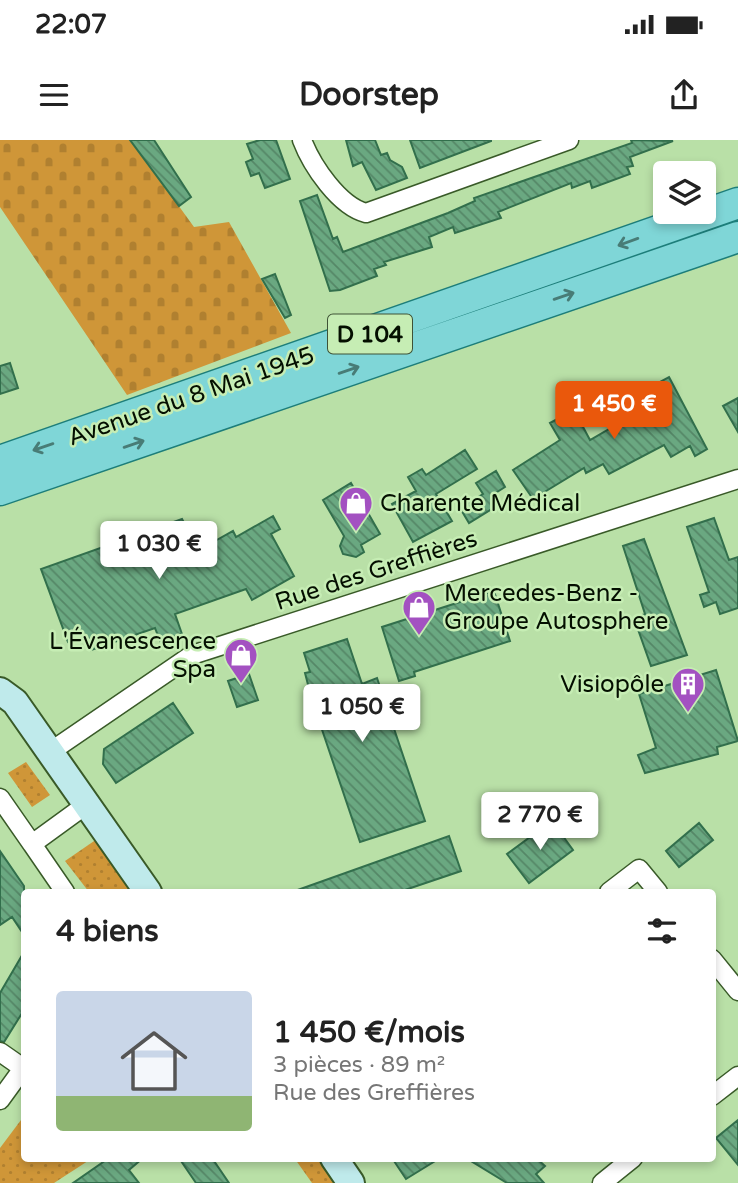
<!DOCTYPE html>
<html lang="fr">
<head>
<meta charset="utf-8">
<style>
	body { margin:0; font-family:"Varela Round",sans-serif; background:#f6f6f6; color:#222; height:100vh; display:flex; flex-direction:column; font-size:26px; white-space:nowrap }
	* { box-sizing:border-box; margin:0 }
	p { font-size:23px; color:#767676 }
	.icon { flex:none; width:38px; height:38px; fill:none; stroke:currentColor; stroke-width:2; stroke-linecap:round; stroke-linejoin:round }
	.map { position:relative; flex:1; overflow:hidden }
	.sheet { position:absolute; left:21px; top:749px; width:695px; height:273px; display:flex; flex-direction:column; background:#fff; border-radius:7px; box-shadow:0 4px 10px #0003 }
	.sheet>* { flex:none }
	.fabs { position:absolute; left:653px; top:21px; display:grid; gap:14px }
	.fabs a { display:grid; place-items:center; width:63px; height:63px; border-radius:7px; background:#fff; box-shadow:0 4px 10px #0003; font-size:35px }
	.price { position:absolute; translate:-50% -60px; padding:0 16px; border-radius:7px; background:#fff; color:#222; font-size:23px; line-height:46px; filter:drop-shadow(0 2px 4px #0008) }
	.price::after { content:''; position:absolute; left:50%; top:42px; width:21px; height:16px; margin-left:-10px; background:inherit; clip-path:polygon(0 0,100% 0,50% 100%) }
	.price.active { background:#ea580c; color:#fff }
	ul { padding:0; list-style:none }
	li { display:flex; align-items:center; gap:21px; height:175px; padding:0 35px }
	li+li { border-top:2px solid #e0e0e0 }
	li span { display:grid; place-items:center; flex:none; width:196px; height:140px; border-radius:7px; color:#555 }
	li>.icon { margin-inline-start:auto }
	span .icon { width:84px; height:84px; fill:#fffc; stroke-width:1 }
	li b { font-size:30px }
	h2 { display:flex; justify-content:space-between; align-items:center; height:84px; padding:0 35px; font-size:30px }
	.status { display:flex; justify-content:space-between; align-items:center; height:49px; padding:0 35px; background:#fff; direction:ltr }
	.status svg { height:19px; fill:currentColor }
	header { display:flex; justify-content:space-between; align-items:center; height:91px; padding:0 35px; background:#fff; font-size:32px; font-weight:800 }
	.map>svg:first-child { display:block }
</style>
</head>
<body>
<div class="status"><b>22:07</b><svg viewBox="0 0 49 12"><path d="M0 12V9h3v3zM5 12V6h3v6zM10 12V3h3v9zM15 12V0h3v12zM26 1h20v11H26zM47 4h2v5h-2z"/></svg></div>
<header><svg class="icon" aria-label="menu" viewBox="0 0 24 24"><path d="M4 6h16M4 12h16M4 18h16"/></svg>Doorstep<svg class="icon" aria-label="share" viewBox="0 0 24 24"><path d="M12 15V3M7 8l5-5 5 5M5 13v7h14v-7"/></svg></header>
<div class="map">
<svg width="738" height="1043" viewBox="0 0 738 1043">
	<defs>
		<pattern id="grass-dots" width="8" height="8" patternUnits="userSpaceOnUse" patternTransform="scale(1.75)"><rect width="8" height="8" fill="#cf9638"/><path d="M2 2h.1M6 6h.1" fill="none" stroke="#b08030" stroke-width="1.8" stroke-linecap="round"/></pattern>
		<pattern id="cemetery-stones" width="16" height="16" patternUnits="userSpaceOnUse" patternTransform="scale(1.75)"><rect width="16" height="16" fill="#cf9638"/><path d="M2 7V4a2 2 0 0 1 4 0v3zM10 15v-3a2 2 0 0 1 4 0v3z" fill="#b08030"/></pattern>
		<pattern id="building-back-hatch" width="6" height="6" patternUnits="userSpaceOnUse" patternTransform="scale(1.75)"><rect width="6" height="6" fill="#6aa881"/><path d="M-1 5l2 2M0 0l6 6M5-1l2 2" fill="none" stroke="#558767"/></pattern>
	</defs>
	<rect width="100%" height="100%" fill="#b9e0a7"/>
	<path fill="url(#grass-dots)" d="M26,622L50,655L32,667L8,633Z
		M97,699L135,752H89L65,721Z
		M24,976V1018L91,1019L54,1043H0V1008Z
		M295,1019H319L336,1043H312Z"/>
	<path fill="url(#cemetery-stones)" d="M0,0H131L194,87L229,82L291,193L127,255L0,67Z"/>
	<path fill="url(#building-back-hatch)" stroke="#326f4c" stroke-width="2" d="M130,0H154L191,57L179,66Z
		M260,0H276L290,39L265,48L259,33L251,36L246,22L253,19L247,4Z
		M346,0H375L381,15L387,13L390,20L402,27L407,38L376,50L362,22L353,26Z
		M410,0H491V1L420,28Z
		M631,0L673,1L630,17L633,26L627,27L630,34L592,48L590,41L572,48L571,43L498,72L501,78L455,93L453,87L429,97L432,107L384,122L386,125L374,129L377,136L340,150L330,151L300,61L317,55L333,99L337,97L343,112L448,73L475,61L474,58L632,3Z
		M275,134L291,175L285,178L262,139Z
		M10,223L18,248L0,254V226Z
		M669,237L707,309L695,316L690,306L671,317L664,305L609,334L603,324L586,333L584,328L533,359L513,330L560,300L550,283L574,270L590,300L633,275L642,267L636,255Z
		M738,258V292L723,266Z
		M465,310L477,329L436,354L452,381L413,402L392,364L416,351L408,337L422,329L426,335Z
		M496,331L505,347L494,354L500,364L469,383L460,368L483,354L476,343Z
		M351,343L380,394L361,405L364,412L356,417L343,414L340,406L344,396L323,360Z
		M273,376L280,389L271,394L294,436L252,460L246,449L175,474L182,494L160,501L155,488L91,510L83,497L68,502L41,429L182,379L199,410L233,391L236,397Z
		M714,378L729,420L738,417V468L720,474L716,462L704,467L700,455L709,452L687,387Z
		M644,399L687,515L651,526L634,478L645,474L623,406Z
		M494,451L510,501L414,532L415,536L399,541L382,487Z
		M347,499L362,544L377,538L425,681L360,702L312,560L305,533L310,532L304,513Z
		M716,530L738,601L717,607L718,614L645,633L638,615L656,608L639,554Z
		M249,534L258,560L237,567L228,541Z
		M173,563L193,593L116,643L103,624L104,609Z
		M552,681L573,710L529,743L507,714Z
		M699,683L713,700L679,727L666,711Z
		M449,696L461,731L399,752H292Z
		M0,711L24,746V795L12,777L0,785Z
		M24,812V870L4,902L0,901V853Z
		M738,980V1025L716,998Z
		M109,1018H143L129,1030L139,1043H73Z
		M179,1018H212L229,1043H196Z
		M392,1018H440L406,1039Z
		M466,1018H536L545,1026L536,1034L544,1043H507Z"/>
	<g fill="none" stroke-linecap="round" stroke-linejoin="round">
		<defs>
			<path id="street" d="M302,0C312,26 339,66 366,73L569,0
				M50,612L192,515L738,339
				M0,658L32,704L87,664
				M32,704L65,752
				M609,752L639,729L658,752
				M712,819L738,851
				M0,912L23,928
				M712,956L738,936
				M0,960L24,927
				M602,1043L633,1018"/>
			<path id="secondary" d="M0,551L15,562L148,752
				M334,1018L351,1043"/>
			<path id="primary" d="M0,321L738,63
				M0,350L738,97"/>
		</defs>
		<use href="#street" stroke="#395a28" stroke-width="21"/>
		<use href="#secondary" stroke="#395a28" stroke-width="30"/>
		<use href="#primary" stroke="#1d7e7a" stroke-width="33"/>
		<use href="#street" stroke="#fff" stroke-width="18"/>
		<use href="#secondary" stroke="#bfeaeb" stroke-width="26"/>
		<use href="#primary" stroke="#7fd6d7" stroke-width="30"/>
	</g>
	<defs><path id="oneway-shaft" d="M-6 0H5M1.5-3L5.5 0L1.5 3" fill="none" stroke-width="1.6" stroke-linecap="round" stroke-linejoin="round" transform="scale(1.75)"/></defs>
	<g stroke="#487c76">
		<use href="#oneway-shaft" transform="translate(628 102) rotate(160)"/>
		<use href="#oneway-shaft" transform="translate(564 156) rotate(-19)"/>
		<use href="#oneway-shaft" transform="translate(349 230) rotate(-19)"/>
		<use href="#oneway-shaft" transform="translate(134 304) rotate(-19)"/>
		<use href="#oneway-shaft" transform="translate(43 307) rotate(161)"/>
	</g>
	<defs>
		<symbol id="shop-pin" viewBox="-11 -11 22 30"><path d="M0 17L-7.5 6A9.5 9.5 0 1 1 7.5 6Z" fill="#a351c1" stroke="#c6edb4"/><path d="M-5-2.5h2.3a2.7 3.5 0 0 1 5.4 0H5L5.5 6h-11ZM-1.5-2.5h3a1.5 2.3 0 0 0-3 0Z" fill="#fff"/></symbol>
		<symbol id="building-pin" viewBox="-11 -11 22 30"><path d="M0 17L-7.5 6A9.5 9.5 0 1 1 7.5 6Z" fill="#a351c1" stroke="#c6edb4"/><path d="M-4-6H4V6H1V3H-1V6H-4ZM-2.5-4.3h1.7v1.8h-1.7ZM.8-4.3h1.7v1.8H.8ZM-2.5-1h1.7V.8h-1.7ZM.8-1h1.7V.8H.8Z" fill="#fff"/></symbol>
	</defs>
	<g fill-rule="evenodd">
		<use href="#shop-pin" x="337" y="344" width="38" height="52"/>
		<use href="#shop-pin" x="400" y="448" width="38" height="52"/>
		<use href="#shop-pin" x="222" y="496" width="38" height="52"/>
		<use href="#building-pin" x="669" y="525" width="38" height="52"/>
	</g>
	<g text-anchor="middle" stroke-width="5" stroke-linejoin="round" paint-order="stroke">
		<rect fill="#c6edb4" stroke="#3e5236" stroke-width="2" x="328" y="174.5" width="84" height="39" rx="5"/>
		<g font-size="23" font-weight="bold" fill="#040f00">
			<text x="370" y="202">D 104</text>
		</g>
		<g font-size="24" fill="#040f00" stroke="#c6edb4">
			<text transform="translate(191 256) rotate(-19)" y="8">Avenue du 8 Mai 1945</text>
			<text transform="translate(376 430) rotate(-18)" y="8">Rue des Greffières</text>
		</g>
		<g font-size="24" fill="#040f00" stroke="#c6edb4" text-anchor="start">
			<text x="380" y="371">Charente Médical</text>
			<text x="444" y="461">Mercedes-Benz -<tspan x="444" dy="28">Groupe Autosphere</tspan></text>
			<text x="216" y="509" text-anchor="end">L'Évanescence<tspan x="216" dy="28">Spa</tspan></text>
			<text x="664" y="552" text-anchor="end">Visiopôle</text>
		</g>
	</g>
</svg>
<div class="fabs">
<a><svg class="icon" aria-label="layers" viewBox="0 0 24 24"><path d="M12 4l9 5-9 5-9-5zM3 14l9 5 9-5"/></svg></a>
</div>
<b class="price active" style="left:614px;top:301px">1 450 €</b>
<b class="price" style="left:159px;top:441px">1 030 €</b>
<b class="price" style="left:362px;top:604px">1 050 €</b>
<b class="price" style="left:540px;top:712px">2 770 €</b>
<section class="sheet">
<h2>4 biens<svg class="icon" aria-label="filters" viewBox="0 0 24 24"><path d="M4 7h16M4 17h16"/><circle cx="9" cy="7" r="2"/><circle cx="15" cy="17" r="2"/></svg></h2>
<ul>
<li><span style="background:linear-gradient(#c9d6e8 75%,#8fb573 0)"><svg class="icon" aria-label="home" viewBox="0 0 24 24"><path d="M3 11l9-7 9 7M6 9v11h12V9"/></svg></span><div><b>1 450 €/mois</b><p>3 pièces · 89 m²</p><p>Rue des Greffières</p></div></li>
</ul>
</section>
</div>
</body>
</html>
